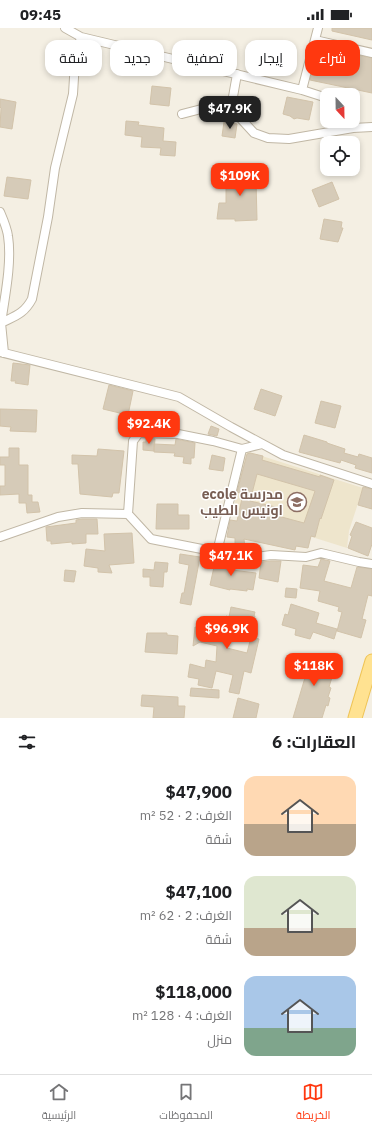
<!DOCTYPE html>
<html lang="ar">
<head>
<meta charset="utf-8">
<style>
	body { margin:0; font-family:"IBM Plex Sans",Cairo,sans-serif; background:#f2f2f2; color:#202124; direction:rtl; height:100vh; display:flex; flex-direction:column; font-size:15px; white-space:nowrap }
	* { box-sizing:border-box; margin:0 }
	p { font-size:13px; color:#757577 }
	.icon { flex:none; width:22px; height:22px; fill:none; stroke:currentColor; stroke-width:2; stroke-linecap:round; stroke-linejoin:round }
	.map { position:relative; height:690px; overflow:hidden; direction:ltr }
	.details { display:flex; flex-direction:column; background:#fff; flex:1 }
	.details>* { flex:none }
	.guide { position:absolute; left:12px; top:12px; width:348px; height:36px; direction:rtl; display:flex; gap:8px }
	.needle { width:26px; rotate:158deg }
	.fabs { position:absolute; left:320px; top:60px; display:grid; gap:8px }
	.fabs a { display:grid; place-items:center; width:40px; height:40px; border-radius:8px; background:#fff; box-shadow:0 2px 6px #0003; font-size:20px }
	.price { position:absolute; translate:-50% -34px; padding:0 9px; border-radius:8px; background:#ff380f; color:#fff; font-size:13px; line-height:26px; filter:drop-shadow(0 1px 2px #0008) }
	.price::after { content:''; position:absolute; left:50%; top:24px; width:12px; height:9px; margin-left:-6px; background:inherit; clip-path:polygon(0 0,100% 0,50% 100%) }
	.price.on { background:#222; color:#fff }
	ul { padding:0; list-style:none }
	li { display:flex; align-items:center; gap:12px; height:100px; padding:0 16px }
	li span { display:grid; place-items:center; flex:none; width:112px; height:80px; border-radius:12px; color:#555 }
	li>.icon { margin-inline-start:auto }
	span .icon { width:48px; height:48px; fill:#fffc; stroke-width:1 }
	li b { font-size:17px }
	h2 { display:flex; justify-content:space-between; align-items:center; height:48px; padding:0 16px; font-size:17px }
	.tag { padding:0 14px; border-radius:12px; background:#fff; box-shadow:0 2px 6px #0003; font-size:14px; line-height:36px }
	.tag.on { background:#ff380f; color:#fff }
	.status { display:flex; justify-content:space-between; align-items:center; height:28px; padding:0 20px; background:#fff; direction:ltr }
	.status svg { height:11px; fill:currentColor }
	.tabs { display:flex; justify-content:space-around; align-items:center; height:56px; border-top:1px solid #e0e0e0; background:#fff; font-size:11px; color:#757577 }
	.tabs a { display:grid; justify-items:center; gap:2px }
	.tabs .on { color:#ff380f }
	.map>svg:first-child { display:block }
</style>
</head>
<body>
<div class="status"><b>09:45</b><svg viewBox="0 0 49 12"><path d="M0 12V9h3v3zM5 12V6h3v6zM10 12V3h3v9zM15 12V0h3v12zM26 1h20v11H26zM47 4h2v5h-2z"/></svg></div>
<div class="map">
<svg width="372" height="690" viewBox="0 0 372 690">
	<rect width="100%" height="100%" fill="#f4efe3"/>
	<path fill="#eee5cc" d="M246,423L363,460L349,503L347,520L233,484L237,464L234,463Z"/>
	<path fill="#d6cbb8" stroke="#d2c3aa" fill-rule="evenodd" d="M332,0H372V12L332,3Z
		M319,19L372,30V65L310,52Z
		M152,58L171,60L169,78L150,76Z
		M287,69L313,74L309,92L297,90L294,91L290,88L283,86Z
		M0,71L16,74L12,101L0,99L1,80L0,79Z
		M126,93L139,94L138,97L164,100L163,113L176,114L175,128L160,127L161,120L141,119L142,109L125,107Z
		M224,94L237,96L235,110L222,108Z
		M261,144V152H256L257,192L235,193V191H217L219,175H226V147L233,146V145Z
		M7,149L31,152L28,171L4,168Z
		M332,154L339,171L319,179L312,162Z
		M324,191L342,194L341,200H343L338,214L320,211Z
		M13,335L30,337L28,357L15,355L16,353H11Z
		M109,357L133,363L128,387L103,381Z
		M261,361L282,368L275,388L254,381Z
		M321,373L341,378L335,400L315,395Z
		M0,381L37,382L36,404L10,403L11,399L0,398Z
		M211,398L219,401L217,408L208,406Z
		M304,407L327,414V415L345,421L344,425L358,429L359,426L372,430V445L355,440L356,437L341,432L340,435L299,424Z
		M146,411H155L154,423L143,422V414H146Z
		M176,411L195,415L194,430H191V436L183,435L184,429L174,428L175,425L154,424V416L175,417Z
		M9,420H19V437H28V467H32V474H38L40,484L27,485L26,475H19V466L0,467V458H5V437H0V429H9Z
		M98,421L124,423L119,465H113L112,469L80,466L78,436H72V427L97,428Z
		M250,425L263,428L262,432L320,449V447L334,452L321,491L320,490L315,509L311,508L308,520L296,518L295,522L244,511L245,520H235V510L227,509L230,492L237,493L243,466L237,464L247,426ZM257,446L315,463L304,495L278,488L280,480L250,473Z
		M212,427L225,430L223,443L209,441Z
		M363,459L372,461V481L358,477Z
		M157,476H178V487H189V501H156Z
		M82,491H97L98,506H86V515L72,516V514L51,516V513H47L46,499L76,495V492Z
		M356,494L372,500V516L368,528L348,520L352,508L350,507Z
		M132,505L134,535L109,537L112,545L98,544V540L84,538L86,521L105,523L104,506Z
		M180,526L200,529L191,577L180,575L182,565H184L189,537L179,535Z
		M216,530L233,537L232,542L256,545L253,562L247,561V563L230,561V562L210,557Z
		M321,531L330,533L324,553L351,560L357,539L372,541V568L368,567L362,591L366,592L361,610L337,603L342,584L338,583L339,579L318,573L320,563L300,560L303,537L318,539Z
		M271,533H281L278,554L259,550L261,534Z
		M155,534L168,535L167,544H164L163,559L150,558V549H143V541L154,542Z
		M65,542L76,543L74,554L64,553Z
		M286,560L297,561L296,570L285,569Z
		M291,576L319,585L316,595L337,601L334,611L313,604L310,611L295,607L296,601L282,597L285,586L288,587Z
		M231,579L255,584L254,588H255L251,608L226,603L228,604L227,620L247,625L251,609L259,611L251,645L244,643L239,666L229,664L233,647L216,643L212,660L198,657L199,651L188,649L190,636L205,640L206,632L216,634L217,618L200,614L193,618L195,599L200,600L201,597L223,603L226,588L229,589Z
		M147,605H167V607L178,608L177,626L145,624Z
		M291,626L297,628L319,629V632L336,636L329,659L331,660L328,669L330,670L328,678L326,677L322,690H293L309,636L288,635Z
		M191,660L219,662V670L190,668Z
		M142,667L178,669V678H185L184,690H153L154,679L141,678Z
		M238,670L259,676L256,690H233Z"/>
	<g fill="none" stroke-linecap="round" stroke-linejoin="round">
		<defs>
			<path id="street" d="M65,0L81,9L302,62L327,70
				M315,12L372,25
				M302,62L318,0
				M231,80L237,46
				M182,86L213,78H223L231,80L254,105L268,110L289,111L353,100
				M348,93L353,100L372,99
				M0,184C3,191 7,200 8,208C12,234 5,268 1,295
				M0,324L179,369L231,399L283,427L372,456
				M4,325L1,295C15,288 24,286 32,271L48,189L55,140L73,66L75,33L81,9
				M128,486L133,413L139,405L178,406L213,413L242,421
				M0,509L58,489L82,485L128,486L151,511L217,524L234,532L271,527L306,529L321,525L359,534L372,536
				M217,524L242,421L262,416"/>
			<path id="primary" d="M355,690L372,633"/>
		</defs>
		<use href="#street" stroke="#c0b7a5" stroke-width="10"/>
		<use href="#primary" stroke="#efc456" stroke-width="15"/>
		<use href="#street" stroke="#fff" stroke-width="8"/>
		<use href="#primary" stroke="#ffe291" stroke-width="13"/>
	</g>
	<defs>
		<symbol id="school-ring" viewBox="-11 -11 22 22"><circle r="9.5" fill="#fff" stroke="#8d6e63" stroke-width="1.5"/><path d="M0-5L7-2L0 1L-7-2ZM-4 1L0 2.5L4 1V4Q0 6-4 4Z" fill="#8d6e63"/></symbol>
	</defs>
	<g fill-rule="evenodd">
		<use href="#school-ring" x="286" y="463" width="22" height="22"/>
	</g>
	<g text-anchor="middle" stroke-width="3" stroke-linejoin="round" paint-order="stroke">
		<g font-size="14" font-weight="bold" fill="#785e54" stroke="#fff" text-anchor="end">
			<text x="283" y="471">ecole مدرسة<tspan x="283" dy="16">اونيس الطيب</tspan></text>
		</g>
	</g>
</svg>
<div class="fabs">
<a><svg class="needle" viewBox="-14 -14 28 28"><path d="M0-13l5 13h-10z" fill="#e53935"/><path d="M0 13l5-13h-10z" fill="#757577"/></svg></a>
<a><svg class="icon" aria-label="locate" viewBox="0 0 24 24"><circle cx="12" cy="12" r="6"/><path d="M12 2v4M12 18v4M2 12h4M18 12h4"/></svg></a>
</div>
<b class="price on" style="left:230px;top:102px">$47.9K</b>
<b class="price" style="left:240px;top:169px">$109K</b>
<b class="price" style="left:149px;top:417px">$92.4K</b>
<b class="price" style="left:231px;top:549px">$47.1K</b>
<b class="price" style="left:227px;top:622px">$96.9K</b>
<b class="price" style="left:314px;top:659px">$118K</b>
<div class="guide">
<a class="tag on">شراء</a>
<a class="tag">إيجار</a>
<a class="tag">تصفية</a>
<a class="tag">جديد</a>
<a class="tag">شقة</a>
</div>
</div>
<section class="details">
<h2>العقارات: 6<svg class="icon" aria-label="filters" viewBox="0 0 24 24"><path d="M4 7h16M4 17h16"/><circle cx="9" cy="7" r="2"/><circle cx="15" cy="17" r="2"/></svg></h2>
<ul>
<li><span style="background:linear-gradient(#ffd9b3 60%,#b9a48a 0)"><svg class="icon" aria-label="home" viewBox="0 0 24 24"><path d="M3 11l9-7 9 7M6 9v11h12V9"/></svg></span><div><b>$47,900</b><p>الغرف: 2 · 52 m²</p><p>شقة</p></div></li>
<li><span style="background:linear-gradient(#dfe7d0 65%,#b9a48a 0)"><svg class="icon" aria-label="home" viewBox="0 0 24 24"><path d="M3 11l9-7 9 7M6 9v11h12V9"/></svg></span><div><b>$47,100</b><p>الغرف: 2 · 62 m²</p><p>شقة</p></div></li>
<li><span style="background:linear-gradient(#a9c7e8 65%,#7fa58c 0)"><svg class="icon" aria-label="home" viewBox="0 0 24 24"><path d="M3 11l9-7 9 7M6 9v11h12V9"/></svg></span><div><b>$118,000</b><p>الغرف: 4 · 128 m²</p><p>منزل</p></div></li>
</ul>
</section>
<nav class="tabs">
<a class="on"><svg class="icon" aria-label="map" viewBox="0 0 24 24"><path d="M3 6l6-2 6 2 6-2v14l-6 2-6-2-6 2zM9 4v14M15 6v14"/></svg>الخريطة</a>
<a><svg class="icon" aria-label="saved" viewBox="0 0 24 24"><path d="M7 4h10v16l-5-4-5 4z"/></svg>المحفوظات</a>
<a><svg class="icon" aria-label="home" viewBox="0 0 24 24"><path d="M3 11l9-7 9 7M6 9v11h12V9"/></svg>الرئيسية</a>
</nav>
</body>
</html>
